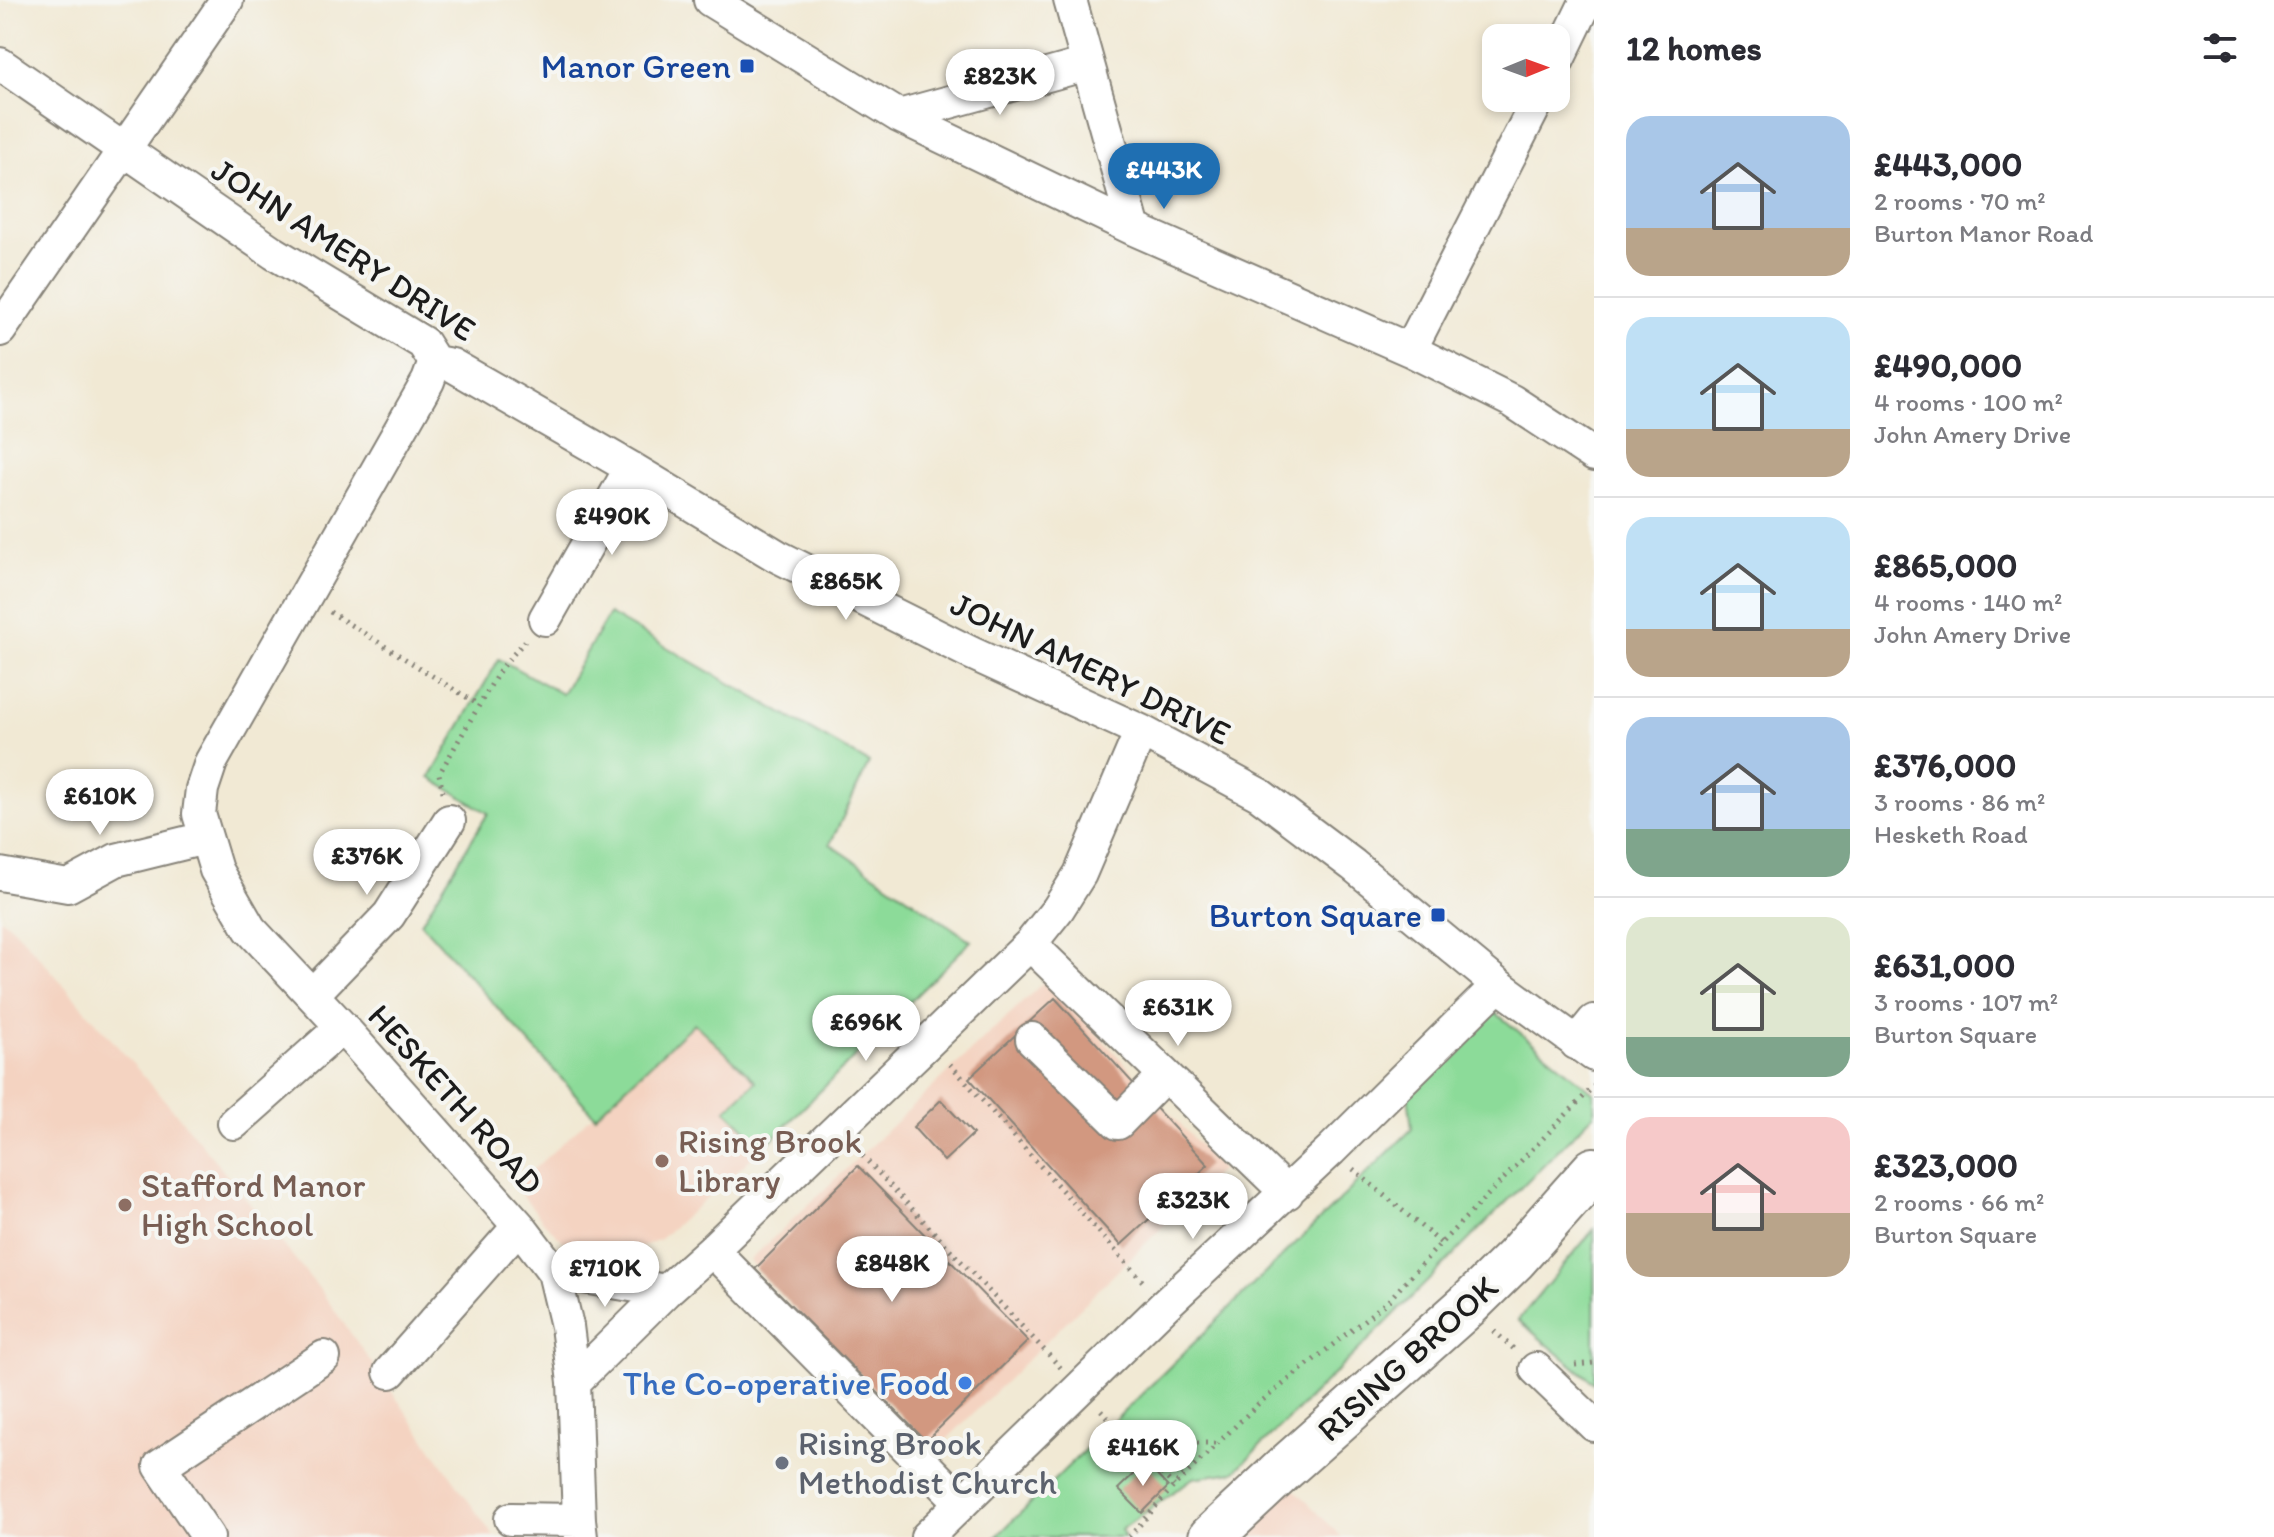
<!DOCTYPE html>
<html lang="en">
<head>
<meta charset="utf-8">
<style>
	body { margin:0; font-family:Itim,sans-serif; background:#f7f7f7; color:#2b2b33; height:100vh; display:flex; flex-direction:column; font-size:30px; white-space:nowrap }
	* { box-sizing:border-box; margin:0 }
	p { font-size:26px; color:#7c7c81 }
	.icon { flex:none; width:44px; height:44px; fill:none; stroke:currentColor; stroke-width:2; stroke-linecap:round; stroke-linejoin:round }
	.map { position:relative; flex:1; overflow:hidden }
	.sheet { display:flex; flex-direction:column; background:#fff; width:680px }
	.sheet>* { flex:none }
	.needle { width:52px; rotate:89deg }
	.buttons { position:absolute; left:1482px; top:24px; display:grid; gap:16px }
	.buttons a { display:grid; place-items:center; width:88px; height:88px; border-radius:16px; background:#fff; box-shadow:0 4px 12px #0003; font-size:40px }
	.price { position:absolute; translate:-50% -68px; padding:0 18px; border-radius:28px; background:#fff; color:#222; font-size:26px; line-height:52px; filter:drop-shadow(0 2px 4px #0008) }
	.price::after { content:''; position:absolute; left:50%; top:48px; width:24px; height:18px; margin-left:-12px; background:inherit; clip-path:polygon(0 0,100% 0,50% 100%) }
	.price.current { background:#1f6fb2; color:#fff }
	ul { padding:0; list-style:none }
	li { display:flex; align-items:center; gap:24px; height:200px; padding:0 32px }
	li+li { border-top:2px solid #e1e1e2 }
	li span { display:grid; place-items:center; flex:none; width:224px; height:160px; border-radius:24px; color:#555 }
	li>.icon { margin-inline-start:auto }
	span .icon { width:96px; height:96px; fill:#fffc; stroke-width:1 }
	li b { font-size:34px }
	h2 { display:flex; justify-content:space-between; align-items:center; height:96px; padding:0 32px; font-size:34px }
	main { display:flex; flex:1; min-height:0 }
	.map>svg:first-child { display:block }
</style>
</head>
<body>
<main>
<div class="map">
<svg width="1594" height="1537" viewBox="0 0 1594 1537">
	<rect width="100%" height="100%" fill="#f6f6f2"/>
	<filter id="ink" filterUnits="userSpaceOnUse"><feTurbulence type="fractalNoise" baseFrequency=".0125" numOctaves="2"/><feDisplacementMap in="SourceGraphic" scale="16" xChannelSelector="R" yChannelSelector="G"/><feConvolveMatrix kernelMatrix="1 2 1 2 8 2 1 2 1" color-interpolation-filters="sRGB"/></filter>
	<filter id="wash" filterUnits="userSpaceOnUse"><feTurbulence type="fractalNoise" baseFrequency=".006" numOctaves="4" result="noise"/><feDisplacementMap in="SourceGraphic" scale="32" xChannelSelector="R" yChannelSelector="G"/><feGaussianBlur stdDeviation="1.8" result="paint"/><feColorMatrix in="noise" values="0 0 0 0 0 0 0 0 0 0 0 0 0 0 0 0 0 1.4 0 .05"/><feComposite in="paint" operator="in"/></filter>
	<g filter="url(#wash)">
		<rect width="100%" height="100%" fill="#f1e9d4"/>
		<path fill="#f4d3c1" d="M0,918L14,928L181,1119L321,1291L494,1537H0Z
			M1047,979L1221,1169L936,1450L749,1261Z
			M694,1023L756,1081L727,1110L764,1147L660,1239L639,1248L614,1251L585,1247L563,1241L544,1222L515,1186Z
			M1291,1486L1342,1537H1239Z"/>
		<path fill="#8cdb99" stroke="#547c5a" stroke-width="2" d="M609,614L869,763L830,844L971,941L764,1147L726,1110L756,1081L694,1023L595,1116L421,923L488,813L430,778L499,659L562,694Z
			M1496,1013L1594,1093V1114L1387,1322L1234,1472L1193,1478L1121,1530L1125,1537H996L1412,1129L1408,1094L1482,1016Z
			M1594,1229V1383L1518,1320Z"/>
		<g id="blocks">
			<path fill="#d29880" d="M1055,998L1208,1165L1121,1245L969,1078Z
				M941,1100L973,1134L944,1161L913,1127Z
				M858,1166L1028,1341L926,1441L755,1269Z
				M1145,1463L1168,1487L1142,1513L1118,1489Z"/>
		</g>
	</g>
	<g filter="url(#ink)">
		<use href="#blocks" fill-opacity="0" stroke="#868278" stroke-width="2"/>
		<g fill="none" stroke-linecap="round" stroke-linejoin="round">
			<defs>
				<path id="minor" d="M710,0L899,116L1134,229L1410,350L1512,401L1594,455
					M1070,0L1134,229
					M0,64L274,253L423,343L435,362L452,365L631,468L777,556L971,653L1141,731L1260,795L1353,865L1498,985L1594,1055
					M1556,64L1587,0
					M899,116L1087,64
					M0,330L227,0
					M1410,350L1539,98
					M435,362L428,381L211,762L202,789L199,814L216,870L250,929L342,1027L519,1226L554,1272L567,1326L574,1382L579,1520L581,1537
					M545,619L631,468
					M0,874L68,886L116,860L205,838
					M1030,944L1287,1193
					M312,995L389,915L449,821
					M1032,1039L1118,1123L1165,1075
					M1576,1043L1594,1021
					M234,1123L342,1027
					M712,1250L962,1503
					M554,1272L666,1291
					M1536,1369L1594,1425
					M390,1372L519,1226
					M574,1382L666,1291L712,1250L1030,944L1058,909L1080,874L1141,731
					M511,1519L579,1520
					M208,1537L160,1466L324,1357
					M927,1537L1165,1305L1331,1150L1498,985"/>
				<path id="highway" d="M1211,1537L1286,1467L1467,1306L1515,1259L1594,1170"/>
			</defs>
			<use href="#minor" stroke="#868278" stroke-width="36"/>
			<use href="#highway" stroke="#868278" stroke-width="48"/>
			<path stroke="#868278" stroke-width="5" stroke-dasharray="2 6" stroke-linecap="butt" d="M330,612L479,705
				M443,792L439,774L501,668L525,641
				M950,1064L1145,1284
				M857,1150L1061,1368
				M1353,1169L1441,1243
				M1494,1331L1516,1351
				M1575,1365L1594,1363
				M1101,1410L1174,1486
				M1133,1443H1215
				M1129,1537L1174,1486L1258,1404L1388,1301L1441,1243L1594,1086"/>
			<use href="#minor" stroke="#fff" stroke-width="32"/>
			<use href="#highway" stroke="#fff" stroke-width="44"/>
		</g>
	</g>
	<g fill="#1a4fb4" stroke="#f6f6f2" stroke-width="3">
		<rect x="739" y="58" width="16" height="16" rx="4"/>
		<rect x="1430" y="907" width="16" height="16" rx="4"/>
	</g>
	<g fill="#8d6e63" stroke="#f6f6f2" stroke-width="3">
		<circle cx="662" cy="1161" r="8"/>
		<circle cx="125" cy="1205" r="8"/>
	</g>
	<circle fill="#3f7fe0" stroke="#f6f6f2" stroke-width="3" cx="965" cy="1383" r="8"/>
	<circle fill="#6b7280" stroke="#f6f6f2" stroke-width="3" cx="782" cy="1463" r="8"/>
	<g text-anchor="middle" stroke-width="8" stroke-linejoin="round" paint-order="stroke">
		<g font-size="34" fill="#164399" stroke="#f6f6f2" text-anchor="end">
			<text x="731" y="78">Manor Green</text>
			<text x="1422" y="927">Burton Square</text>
		</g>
		<g font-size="34" fill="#1c1c1c" stroke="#f6f6f2">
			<text transform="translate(344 249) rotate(33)" y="12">JOHN AMERY DRIVE</text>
			<text transform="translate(1091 668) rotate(26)" y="12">JOHN AMERY DRIVE</text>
			<text transform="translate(456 1099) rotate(48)" y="12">HESKETH ROAD</text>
			<text transform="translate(1407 1358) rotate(-42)" y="12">RISING BROOK</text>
		</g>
		<g font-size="34" fill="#785e54" stroke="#f6f6f2" text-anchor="start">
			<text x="678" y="1153">Rising Brook<tspan x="678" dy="39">Library</tspan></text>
			<text x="141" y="1197">Stafford Manor<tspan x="141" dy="39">High School</tspan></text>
		</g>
		<g font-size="34" fill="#366cbe" stroke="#f6f6f2" text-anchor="end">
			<text x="949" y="1395">The Co-operative Food</text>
		</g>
		<g font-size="34" fill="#5b616d" stroke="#f6f6f2" text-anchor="start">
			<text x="798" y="1455">Rising Brook<tspan x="798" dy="39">Methodist Church</tspan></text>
		</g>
	</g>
</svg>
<div class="buttons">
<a><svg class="needle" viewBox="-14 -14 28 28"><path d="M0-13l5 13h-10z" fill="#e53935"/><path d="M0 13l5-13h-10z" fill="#7c7c81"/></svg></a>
</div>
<b class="price" style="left:1000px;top:117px">£823K</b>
<b class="price current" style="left:1164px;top:211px">£443K</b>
<b class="price" style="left:612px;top:557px">£490K</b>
<b class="price" style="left:846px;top:622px">£865K</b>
<b class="price" style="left:100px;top:837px">£610K</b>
<b class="price" style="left:367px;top:897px">£376K</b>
<b class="price" style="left:1178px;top:1048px">£631K</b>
<b class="price" style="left:866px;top:1063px">£696K</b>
<b class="price" style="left:1193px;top:1241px">£323K</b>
<b class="price" style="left:892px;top:1304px">£848K</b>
<b class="price" style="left:605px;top:1309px">£710K</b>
<b class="price" style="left:1143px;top:1488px">£416K</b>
</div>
<section class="sheet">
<h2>12 homes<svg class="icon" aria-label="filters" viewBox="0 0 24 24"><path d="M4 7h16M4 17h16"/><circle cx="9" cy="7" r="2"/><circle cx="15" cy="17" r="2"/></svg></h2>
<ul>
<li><span style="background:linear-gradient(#a9c7e8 70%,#b9a48a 0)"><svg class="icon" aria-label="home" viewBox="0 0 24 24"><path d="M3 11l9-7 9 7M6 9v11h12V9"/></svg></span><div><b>£443,000</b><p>2 rooms · 70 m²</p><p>Burton Manor Road</p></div></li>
<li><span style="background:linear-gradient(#bfe0f5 70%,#b9a48a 0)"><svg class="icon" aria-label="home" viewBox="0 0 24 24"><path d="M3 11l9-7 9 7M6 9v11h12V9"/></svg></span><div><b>£490,000</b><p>4 rooms · 100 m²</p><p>John Amery Drive</p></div></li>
<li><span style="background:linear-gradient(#bfe0f5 70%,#b9a48a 0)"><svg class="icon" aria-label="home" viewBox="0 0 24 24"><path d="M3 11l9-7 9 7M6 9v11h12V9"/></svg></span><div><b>£865,000</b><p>4 rooms · 140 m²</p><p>John Amery Drive</p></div></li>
<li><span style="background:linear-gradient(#a9c7e8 70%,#7fa58c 0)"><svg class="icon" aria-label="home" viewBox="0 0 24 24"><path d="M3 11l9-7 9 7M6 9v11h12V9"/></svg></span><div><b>£376,000</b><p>3 rooms · 86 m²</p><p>Hesketh Road</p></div></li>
<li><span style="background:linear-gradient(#dfe7d0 75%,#7fa58c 0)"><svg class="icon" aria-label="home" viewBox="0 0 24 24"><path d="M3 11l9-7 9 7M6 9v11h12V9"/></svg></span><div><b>£631,000</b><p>3 rooms · 107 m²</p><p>Burton Square</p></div></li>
<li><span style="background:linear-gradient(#f6c9c9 60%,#b9a48a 0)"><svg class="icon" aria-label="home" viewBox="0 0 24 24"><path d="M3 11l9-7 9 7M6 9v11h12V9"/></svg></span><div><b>£323,000</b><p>2 rooms · 66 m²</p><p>Burton Square</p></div></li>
</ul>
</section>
</main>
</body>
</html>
